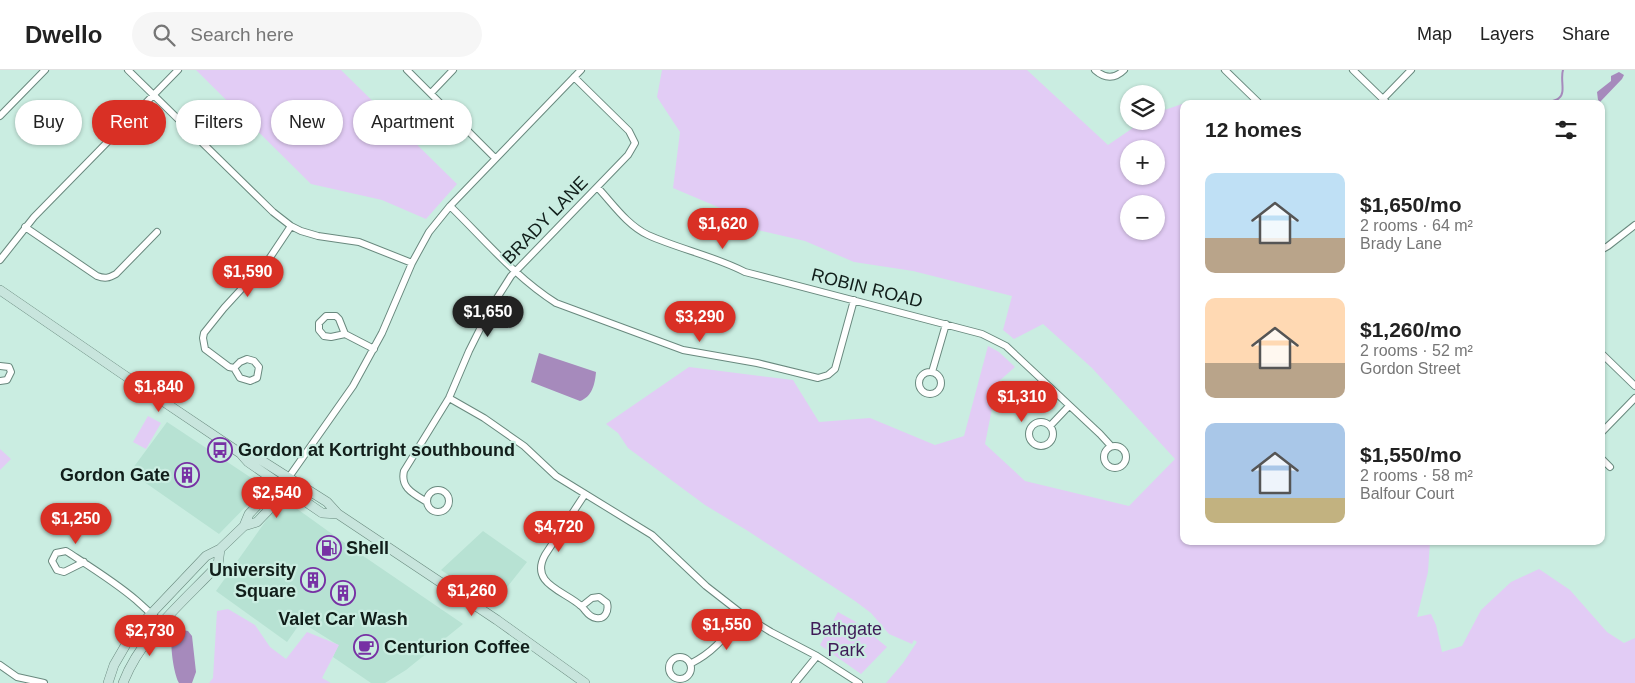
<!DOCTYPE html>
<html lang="en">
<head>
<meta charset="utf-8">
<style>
	body { margin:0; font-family:Arial,sans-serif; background:#f6f6f6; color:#222; height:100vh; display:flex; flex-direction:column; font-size:19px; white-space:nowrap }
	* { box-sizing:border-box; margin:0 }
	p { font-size:16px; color:#767676 }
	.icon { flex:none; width:28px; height:28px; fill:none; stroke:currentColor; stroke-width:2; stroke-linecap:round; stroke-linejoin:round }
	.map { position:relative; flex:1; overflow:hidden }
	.sheet { position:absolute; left:1180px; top:30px; width:425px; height:445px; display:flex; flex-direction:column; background:#fff; border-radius:10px; box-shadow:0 1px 4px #0004 }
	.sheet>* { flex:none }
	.banner { position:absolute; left:15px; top:30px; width:475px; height:45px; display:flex; gap:10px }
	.fabs { position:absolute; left:1120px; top:15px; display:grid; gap:10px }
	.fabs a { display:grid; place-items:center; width:45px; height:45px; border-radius:50%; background:#fff; box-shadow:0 1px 4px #0004; font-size:25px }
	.price { position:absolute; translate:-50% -42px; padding:0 11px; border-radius:18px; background:#d93025; color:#fff; font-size:16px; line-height:32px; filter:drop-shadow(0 1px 2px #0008) }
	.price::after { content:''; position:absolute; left:50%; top:30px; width:15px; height:11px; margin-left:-8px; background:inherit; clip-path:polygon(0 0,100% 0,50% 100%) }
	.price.active { background:#222; color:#fff }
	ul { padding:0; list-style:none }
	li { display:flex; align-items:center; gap:15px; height:125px; padding:0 25px }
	li span { display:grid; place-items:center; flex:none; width:140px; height:100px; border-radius:10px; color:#555 }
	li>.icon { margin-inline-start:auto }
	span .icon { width:60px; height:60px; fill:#fffc; stroke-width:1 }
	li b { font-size:21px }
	h2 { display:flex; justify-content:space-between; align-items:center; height:60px; padding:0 25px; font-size:21px }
	.chip { padding:0 18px; border-radius:22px; background:#fff; box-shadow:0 1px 4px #0004; font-size:18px; line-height:45px }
	.chip.active { background:#d93025; color:#fff }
	header { display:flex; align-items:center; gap:30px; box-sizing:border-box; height:70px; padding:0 25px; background:#fff; border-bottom:1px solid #e0e0e0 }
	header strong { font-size:24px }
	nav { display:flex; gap:28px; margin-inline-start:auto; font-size:18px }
	.search { width:350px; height:45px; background:#f6f6f6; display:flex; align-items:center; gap:12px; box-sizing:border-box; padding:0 18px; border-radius:28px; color:#767676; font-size:19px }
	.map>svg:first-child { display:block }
</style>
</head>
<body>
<header>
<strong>Dwello</strong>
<div class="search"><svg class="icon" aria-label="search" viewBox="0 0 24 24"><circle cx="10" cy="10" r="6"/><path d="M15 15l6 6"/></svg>Search here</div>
<nav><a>Map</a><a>Layers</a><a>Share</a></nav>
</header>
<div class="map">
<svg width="1635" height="613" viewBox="0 0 1635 613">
	<rect width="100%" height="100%" fill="#caede1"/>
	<path fill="#b7e2d3" d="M167,352L259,413L261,421L219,464L130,402Z
		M282,428L353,479L463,554L406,600L385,613H371L333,587L338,575L301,552L287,572L216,521Z
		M483,461L527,492L493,535L441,500Z"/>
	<path fill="#e2ccf5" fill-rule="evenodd" d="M196,0H341L457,114L426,149L382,130L311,114Z
		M662,0H1027L1108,75L1143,51H1156V43L1182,34L1184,36V471H1430L1428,502L1417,547L1431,544L1436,555L1442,582L1462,576L1481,540L1511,512L1539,499L1570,520L1607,562L1624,573L1635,568V613H886L903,593L917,572L914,570L912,574L889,564L871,543L855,531L748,461L705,435L628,378L618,363L606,354L689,297L793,310L819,352L870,348L935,375L964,366L988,276L999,282L1015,297L997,313L985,374L1025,411L1129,436L1175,389L1092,298L1043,254L1014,269L1003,260L1012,226L913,201L854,192L805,171L749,158L732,143L673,118L680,62L657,27ZM1129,79H1156V106H1129ZM1129,134H1156V161H1129Z
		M148,346L161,353L146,379L133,372Z
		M0,379L11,389L0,400Z
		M228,539L255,555L270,577L286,589L307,562L339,575L322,608L331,613H209L213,608L217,541Z
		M838,542L856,552L887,577L861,604L820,575Z"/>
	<path fill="#a68abc" d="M1619,2L1624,5L1622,9L1600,32L1598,30L1597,22L1611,11V6Z
		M539,283L596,302C595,314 592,327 580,331L531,312Z
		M181,560L188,561L192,566L196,602L192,613H179C174,605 170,577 172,569C174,564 177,562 181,560Z"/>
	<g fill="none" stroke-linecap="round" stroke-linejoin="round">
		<path stroke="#a68abc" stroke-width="2" d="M1544,34C1548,31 1555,32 1559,28C1566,23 1560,9 1563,0"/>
		<defs>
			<path id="street" d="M128,0L273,142L291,156L301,161L318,166L359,172L412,193
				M407,0L495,88
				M1095,0C1105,9 1115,9 1124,0
				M1225,0L1260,34
				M1353,0L1388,34
				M431,23L453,0
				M1378,34L1411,0
				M0,46L45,0
				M598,118C613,134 627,155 648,165C679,179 714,186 745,202L982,264L1006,276L1100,364L1111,376
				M450,136C484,169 515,207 556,233L683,280L757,293L818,308L828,305L835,299L854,230
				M25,157L97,206C105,209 109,208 116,204L157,162
				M1601,180L1608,176L1635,155
				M0,190L34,147L178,0
				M345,264L331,267L324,266L319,260V253L326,246H336L339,249L345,264L374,279
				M1601,283L1635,316
				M247,289L254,291L259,297L257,308L250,311L240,308L234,298L240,292Z
				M0,296L9,297L11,302L7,310L0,311
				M234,298L229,297L205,279L203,268L204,263L224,238L269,189L291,156
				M919 313a11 11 0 1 1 22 0a11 11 0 1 1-22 0Z
				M932,302L946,254
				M449,328L484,348L524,376L556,406L652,465L706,516L742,544L771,562L817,586L859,613
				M1029 364a12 12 0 1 1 24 0a12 12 0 1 1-24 0Z
				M1050,356L1069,336
				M1601,363L1635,328
				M1104 387a11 11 0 1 1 22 0a11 11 0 1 1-22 0Z
				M1601,388L1610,397
				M289,407L353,316L382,263L412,193L429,162L450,136L581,0
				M427 431a11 11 0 1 1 22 0a11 11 0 1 1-22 0Z
				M427,432C414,424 400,418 404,401L449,328L469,281L490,239L511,206L628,85L635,73L629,61L574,7
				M84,492L64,502L57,500L52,491L56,483L66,481C89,496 115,512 136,530C145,538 153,546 162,553
				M582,536L592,528L599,527L607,533C609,541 605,550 596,548C588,547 586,540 581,536C565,521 529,514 545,485L585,424
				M669 598a11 11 0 1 1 22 0a11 11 0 1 1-22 0Z
				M690,594C716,581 725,566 742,544
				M0,595L17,607L44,613
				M795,613L817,586"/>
			<path id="secondary" d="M0,220L121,303L240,383L248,392L322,443L338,444
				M240,383L253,385L327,432L338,444L497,550L585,613
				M244,456L257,452L280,428L284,414
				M108,613L114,595L132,564L206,486L220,479L244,456L249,444L270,422L283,415
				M123,613C141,566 184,531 218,495L220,479"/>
		</defs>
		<use href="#street" stroke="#69897e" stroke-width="8"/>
		<use href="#secondary" stroke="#69897e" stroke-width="10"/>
		<use href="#street" stroke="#fff" stroke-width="6"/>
		<use href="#secondary" stroke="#c8e5dd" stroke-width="9"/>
	</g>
	<defs>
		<symbol id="bus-ring" viewBox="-11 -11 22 22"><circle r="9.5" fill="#caede1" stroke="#7731a4" stroke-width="1.5"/><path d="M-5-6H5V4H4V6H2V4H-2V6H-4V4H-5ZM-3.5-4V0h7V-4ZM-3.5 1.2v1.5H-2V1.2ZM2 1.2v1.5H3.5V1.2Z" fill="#7731a4"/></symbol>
		<symbol id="building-ring" viewBox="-11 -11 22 22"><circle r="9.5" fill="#caede1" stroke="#7731a4" stroke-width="1.5"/><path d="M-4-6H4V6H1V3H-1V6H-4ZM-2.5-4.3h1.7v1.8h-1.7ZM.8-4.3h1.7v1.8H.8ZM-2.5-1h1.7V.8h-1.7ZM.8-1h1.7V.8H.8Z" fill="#7731a4"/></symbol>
		<symbol id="fuel-ring" viewBox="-11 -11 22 22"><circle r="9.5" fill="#caede1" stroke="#7731a4" stroke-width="1.5"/><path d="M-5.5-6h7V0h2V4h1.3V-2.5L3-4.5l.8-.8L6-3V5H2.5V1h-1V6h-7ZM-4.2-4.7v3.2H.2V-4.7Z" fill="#7731a4"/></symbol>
		<symbol id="cafe-ring" viewBox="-11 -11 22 22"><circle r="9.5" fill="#caede1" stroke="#7731a4" stroke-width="1.5"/><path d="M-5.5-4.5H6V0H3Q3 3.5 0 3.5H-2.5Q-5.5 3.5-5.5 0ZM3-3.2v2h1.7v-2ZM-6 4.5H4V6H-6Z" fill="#7731a4"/></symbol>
	</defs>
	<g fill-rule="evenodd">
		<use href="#bus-ring" x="206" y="366" width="28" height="28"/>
		<use href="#building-ring" x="173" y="391" width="28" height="28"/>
		<use href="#fuel-ring" x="315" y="464" width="28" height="28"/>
		<use href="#building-ring" x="299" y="496" width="28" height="28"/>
		<use href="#building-ring" x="329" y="509" width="28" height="28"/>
		<use href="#cafe-ring" x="352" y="563" width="28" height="28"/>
	</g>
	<g text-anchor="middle" stroke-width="4.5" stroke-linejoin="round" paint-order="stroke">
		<g font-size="18" fill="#111e1a" stroke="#caede1">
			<text transform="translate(545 150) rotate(-46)" y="6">BRADY LANE</text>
			<text transform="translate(867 218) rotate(14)" y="6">ROBIN ROAD</text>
		</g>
		<g font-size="18" font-weight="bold" fill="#111e1a" stroke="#caede1" text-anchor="start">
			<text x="238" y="386">Gordon at Kortright southbound</text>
			<text x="170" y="411" text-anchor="end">Gordon Gate</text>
			<text x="346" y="484">Shell</text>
			<text x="296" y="506" text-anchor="end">University<tspan x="296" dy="21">Square</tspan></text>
			<text x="343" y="555" text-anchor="middle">Valet Car Wash</text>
			<text x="384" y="583">Centurion Coffee</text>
		</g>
		<g font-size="18" fill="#3f1a57" stroke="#caede1">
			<text x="846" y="565">Bathgate<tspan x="846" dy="21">Park</tspan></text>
		</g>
	</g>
</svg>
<div class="fabs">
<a><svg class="icon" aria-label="layers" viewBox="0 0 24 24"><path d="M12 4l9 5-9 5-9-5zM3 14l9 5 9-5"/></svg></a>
<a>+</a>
<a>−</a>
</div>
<b class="price" style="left:723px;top:180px">$1,620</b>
<b class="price" style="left:248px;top:228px">$1,590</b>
<b class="price active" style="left:488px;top:268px">$1,650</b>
<b class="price" style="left:700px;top:273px">$3,290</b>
<b class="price" style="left:159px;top:343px">$1,840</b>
<b class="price" style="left:1022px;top:353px">$1,310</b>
<b class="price" style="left:277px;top:449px">$2,540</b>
<b class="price" style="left:76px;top:475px">$1,250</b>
<b class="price" style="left:559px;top:483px">$4,720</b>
<b class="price" style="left:472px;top:547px">$1,260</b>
<b class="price" style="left:727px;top:581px">$1,550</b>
<b class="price" style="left:150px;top:587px">$2,730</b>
<div class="banner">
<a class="chip">Buy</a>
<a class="chip active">Rent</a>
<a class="chip">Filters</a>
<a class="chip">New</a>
<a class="chip">Apartment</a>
</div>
<section class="sheet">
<h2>12 homes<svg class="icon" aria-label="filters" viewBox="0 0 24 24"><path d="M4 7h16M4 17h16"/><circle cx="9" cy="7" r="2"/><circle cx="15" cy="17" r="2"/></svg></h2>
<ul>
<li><span style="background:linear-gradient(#bfe0f5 65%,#b9a48a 0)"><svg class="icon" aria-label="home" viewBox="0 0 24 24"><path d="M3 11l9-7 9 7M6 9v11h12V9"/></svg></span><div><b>$1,650/mo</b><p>2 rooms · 64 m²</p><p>Brady Lane</p></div></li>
<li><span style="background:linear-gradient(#ffd9b3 65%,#b9a48a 0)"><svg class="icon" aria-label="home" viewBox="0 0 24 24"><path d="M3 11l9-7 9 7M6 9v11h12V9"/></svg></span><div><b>$1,260/mo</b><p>2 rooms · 52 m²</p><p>Gordon Street</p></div></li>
<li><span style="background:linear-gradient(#a9c7e8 75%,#c2b280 0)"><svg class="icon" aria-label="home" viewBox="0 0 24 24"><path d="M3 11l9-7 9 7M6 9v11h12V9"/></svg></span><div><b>$1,550/mo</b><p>2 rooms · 58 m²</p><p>Balfour Court</p></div></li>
</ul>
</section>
</div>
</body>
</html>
